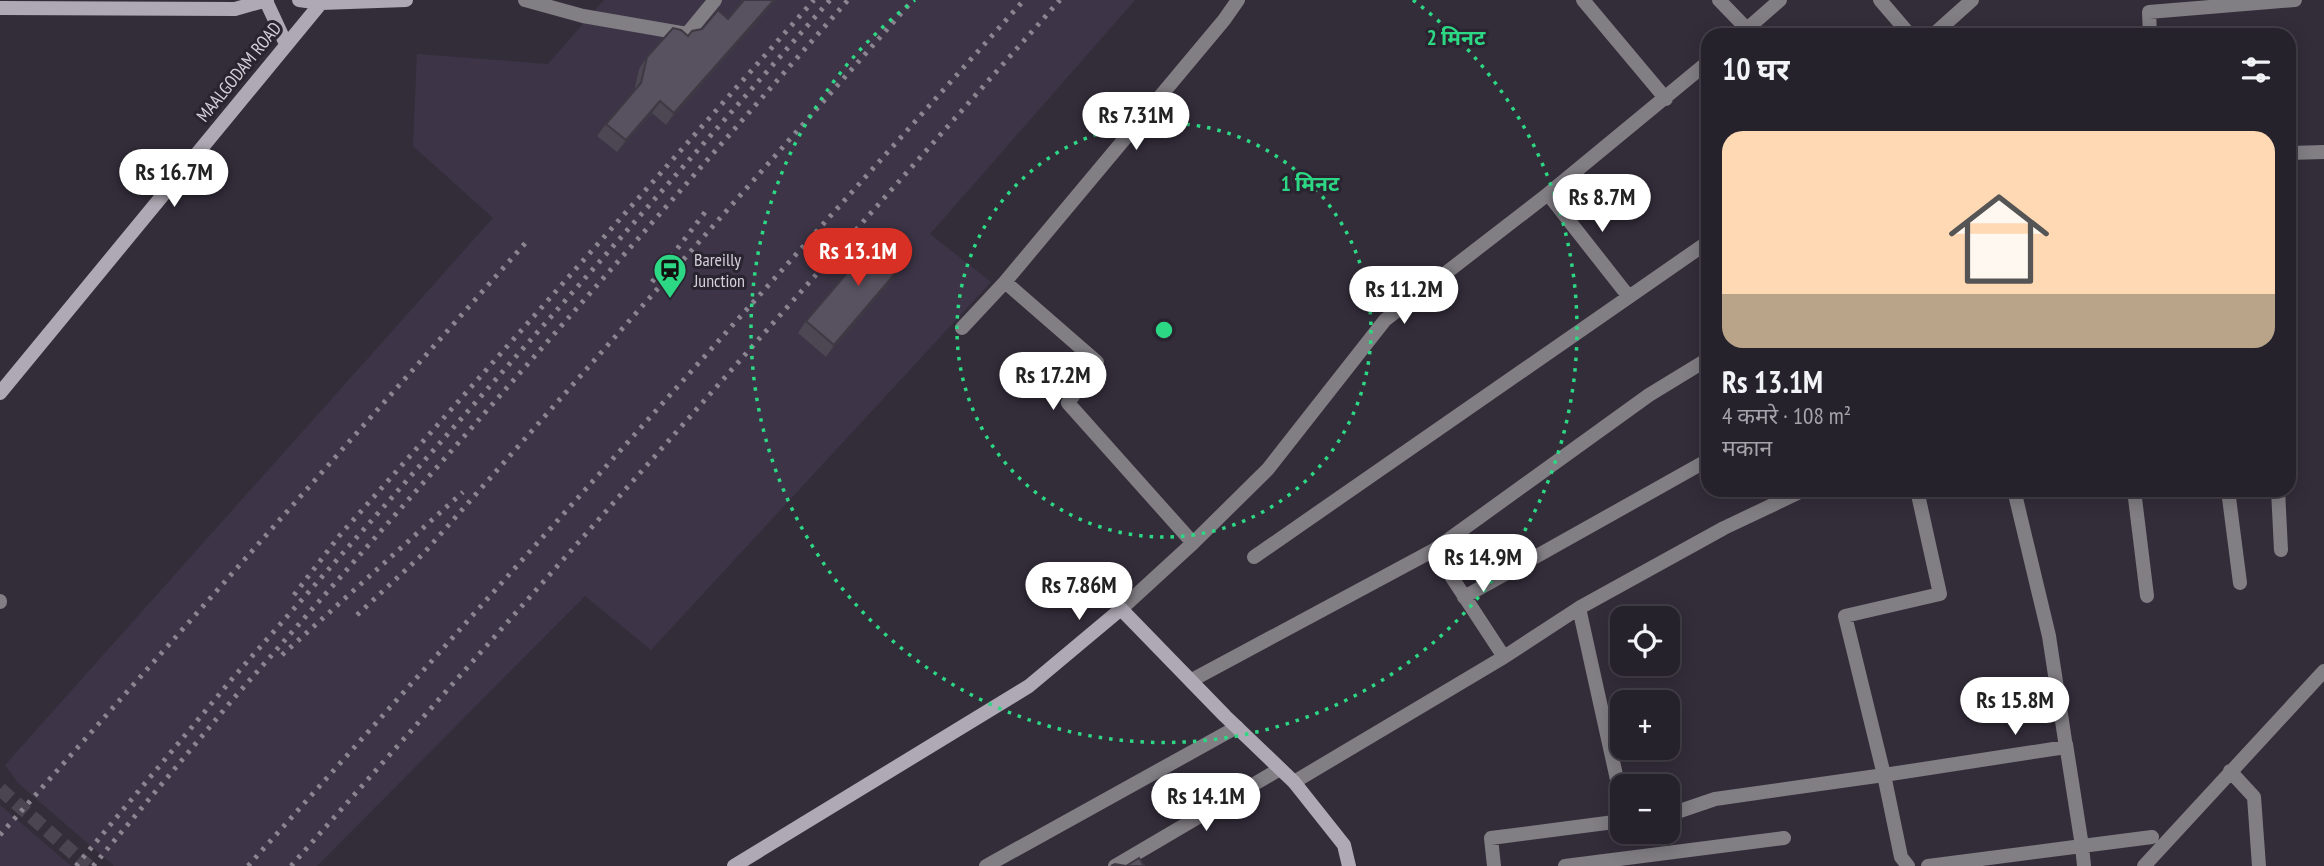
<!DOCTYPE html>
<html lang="hi">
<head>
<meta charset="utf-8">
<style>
	body { margin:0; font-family:"PT Sans Narrow","Noto Sans Devanagari",sans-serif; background:#322f38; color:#f1f3f6; height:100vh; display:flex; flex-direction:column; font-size:26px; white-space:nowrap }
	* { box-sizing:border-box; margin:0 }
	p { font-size:23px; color:#a4a4a9 }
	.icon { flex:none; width:38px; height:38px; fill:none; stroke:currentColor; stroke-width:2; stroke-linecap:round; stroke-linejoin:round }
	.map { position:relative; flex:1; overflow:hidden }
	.panel { position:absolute; left:1701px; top:28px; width:595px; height:469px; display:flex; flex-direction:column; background:#26222c; border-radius:21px; box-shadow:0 4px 18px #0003,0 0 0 2px #423f48 }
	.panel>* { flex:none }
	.tools { position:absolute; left:1610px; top:606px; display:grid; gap:14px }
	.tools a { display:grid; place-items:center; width:70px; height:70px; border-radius:14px; background:#26222c; box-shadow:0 4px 18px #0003,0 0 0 2px #423f48; font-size:35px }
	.price { position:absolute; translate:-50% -60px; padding:0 16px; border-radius:24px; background:#fff; color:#222; font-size:23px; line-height:46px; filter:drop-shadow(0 2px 4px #0008) }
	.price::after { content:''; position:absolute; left:50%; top:42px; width:21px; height:16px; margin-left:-10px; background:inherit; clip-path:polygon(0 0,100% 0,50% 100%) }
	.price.selected { background:#d93025; color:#fff }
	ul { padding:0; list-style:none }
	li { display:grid; align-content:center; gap:14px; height:371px; padding:0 21px }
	li span { display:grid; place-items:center; height:217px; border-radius:21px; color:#555 }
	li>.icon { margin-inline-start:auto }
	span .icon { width:126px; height:126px; fill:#fffc; stroke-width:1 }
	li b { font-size:30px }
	h2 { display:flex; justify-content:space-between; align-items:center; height:84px; padding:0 21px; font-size:30px }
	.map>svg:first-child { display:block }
</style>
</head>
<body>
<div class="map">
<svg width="2324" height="866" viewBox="0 0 2324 866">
	<rect width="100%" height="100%" fill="#332d3a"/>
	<path fill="#3d3547" d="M604,0H1135L930,234L991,282L651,650L585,596L317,866H114L18,783L5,765L493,218L413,146L417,54L548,64Z
		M0,805L71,866H0Z"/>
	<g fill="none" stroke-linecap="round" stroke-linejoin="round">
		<path stroke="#4b4552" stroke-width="14" stroke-dasharray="14 7" stroke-linecap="butt" d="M0,789L88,866"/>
		<path stroke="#817e84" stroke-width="14" d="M525,0L583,16L687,34L715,0
			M1583,0L1666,99
			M1719,0L1747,29
			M1880,0L1910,35
			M1740,35L1780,0
			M1933,35L1972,0
			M2150,35L2149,12L2295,0
			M2289,153L2324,152
			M1548,194L1629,297
			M1005,282L1224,20L1238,0
			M962,328L1005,282L1097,362L1068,403L1193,543
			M2134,490L2147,596
			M2228,490L2240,583
			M2278,490L2281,550
			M1434,550L1504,657
			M1254,557L1708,242
			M1464,597L1708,460
			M0,601V602
			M1579,608L1622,802
			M1121,609L1193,543L1268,469L1385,320L1548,194L1708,62
			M1192,680L1434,550L1649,395L1708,359
			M2066,744L2082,846L2152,837
			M2230,771L2254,797L2259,866
			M1294,782L1504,657L1579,608L1724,528L1804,490
			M1668,815L1715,799L1884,775L1845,616L1940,594L1917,490
			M986,866L1237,727
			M1115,866L1280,769
			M1494,866L1491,838L1622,821
			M1565,866L1784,838
			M1908,866L1901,857L1884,775L2066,747L2049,636L2014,490
			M1928,866L2082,846L2084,866
			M2144,866L2324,671"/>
		<path stroke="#aea9b4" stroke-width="14" d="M299,0L321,3L406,0
			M266,1L286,44
			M0,8L235,9L267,0
			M0,393L321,3
			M734,866L1029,686L1121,609L1225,716L1294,782L1344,845L1349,866"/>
		<path stroke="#8a8590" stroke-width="5" stroke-dasharray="3.5 7" stroke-linecap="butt" d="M652,282L709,207
			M294,595L340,535L814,0
			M357,615L423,554L913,0
			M282,655L463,492
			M0,835L529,239
			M76,866L232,679L830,0
			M93,866L234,698L848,0
			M248,866L1024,0
			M291,866L1060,0"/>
	</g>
	<path fill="#4c4753" d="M776,0L666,125L652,113L617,152L597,136L606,124L634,92L639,69L647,57L688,36Z
		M903,267L826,357L798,333L806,321Z"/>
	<path fill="#3e3943" d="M774,0H776L666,125L674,113Z
		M660,101L652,113L617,152L626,140Z
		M911,255L903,267L826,357L834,345Z"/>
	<path fill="#585260" stroke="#3e3943" stroke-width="2" d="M744,0H774L674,113L660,101L626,140L606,124L641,83L647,57L673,28L681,30L688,36L692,31L702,29L718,10L728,19Z
		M883,231L911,255L834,345L806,321Z
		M1139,858L1144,866H1111L1115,864L1126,866Z"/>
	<g fill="none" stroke="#2dd884" stroke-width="3.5" stroke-dasharray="3.5 7">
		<circle cx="1164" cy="330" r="207"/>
		<path d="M1413 0A413 413 0 1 1 915 0"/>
	</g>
	<defs>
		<symbol id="station-pin" viewBox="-11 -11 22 30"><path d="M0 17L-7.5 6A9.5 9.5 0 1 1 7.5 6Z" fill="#2dd884" stroke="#292430"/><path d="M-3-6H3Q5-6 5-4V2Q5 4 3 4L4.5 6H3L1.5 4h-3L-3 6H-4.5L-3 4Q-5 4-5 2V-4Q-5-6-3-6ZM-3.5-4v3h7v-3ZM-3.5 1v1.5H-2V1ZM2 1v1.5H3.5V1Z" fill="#111"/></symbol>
	</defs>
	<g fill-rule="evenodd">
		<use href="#station-pin" x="651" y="251" width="38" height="52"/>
	</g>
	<g text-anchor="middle" stroke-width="6" stroke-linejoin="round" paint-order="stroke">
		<g font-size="18" fill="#d4d0d8" stroke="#292430">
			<text transform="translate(239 72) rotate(-51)" y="6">MAALGODAM ROAD</text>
		</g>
		<g font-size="18" fill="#d4d0d8" stroke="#292430" text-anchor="start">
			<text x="694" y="266">Bareilly<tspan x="694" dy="21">Junction</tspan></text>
		</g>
	</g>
	<circle cx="1164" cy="330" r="10" fill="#2dd884" stroke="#292430" stroke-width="3.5"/>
	<g font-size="21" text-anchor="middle" font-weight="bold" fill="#2dd884" stroke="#292430" stroke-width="6" stroke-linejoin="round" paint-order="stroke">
		<text x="1456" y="45">2 मिनट</text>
		<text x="1310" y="191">1 मिनट</text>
	</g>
</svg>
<div class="tools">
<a><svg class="icon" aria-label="locate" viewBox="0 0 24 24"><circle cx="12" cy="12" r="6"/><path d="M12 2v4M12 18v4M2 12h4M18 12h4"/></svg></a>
<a>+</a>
<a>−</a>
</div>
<b class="price" style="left:1136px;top:152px">Rs 7.31M</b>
<b class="price" style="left:174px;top:209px">Rs 16.7M</b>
<b class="price" style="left:1602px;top:234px">Rs 8.7M</b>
<b class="price selected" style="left:858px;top:288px">Rs 13.1M</b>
<b class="price" style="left:1404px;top:326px">Rs 11.2M</b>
<b class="price" style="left:1053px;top:412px">Rs 17.2M</b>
<b class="price" style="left:1483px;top:594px">Rs 14.9M</b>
<b class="price" style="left:1079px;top:622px">Rs 7.86M</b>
<b class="price" style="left:2015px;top:737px">Rs 15.8M</b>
<b class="price" style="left:1206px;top:833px">Rs 14.1M</b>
<section class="panel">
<h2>10 घर<svg class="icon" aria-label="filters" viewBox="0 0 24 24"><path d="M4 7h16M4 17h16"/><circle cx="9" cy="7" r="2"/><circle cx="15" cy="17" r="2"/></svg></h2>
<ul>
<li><span style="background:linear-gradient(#ffd9b3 75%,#b9a48a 0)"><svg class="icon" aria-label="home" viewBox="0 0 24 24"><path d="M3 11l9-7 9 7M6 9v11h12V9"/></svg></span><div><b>Rs 13.1M</b><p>4 कमरे · 108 m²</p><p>मकान</p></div></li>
</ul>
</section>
</div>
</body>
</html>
